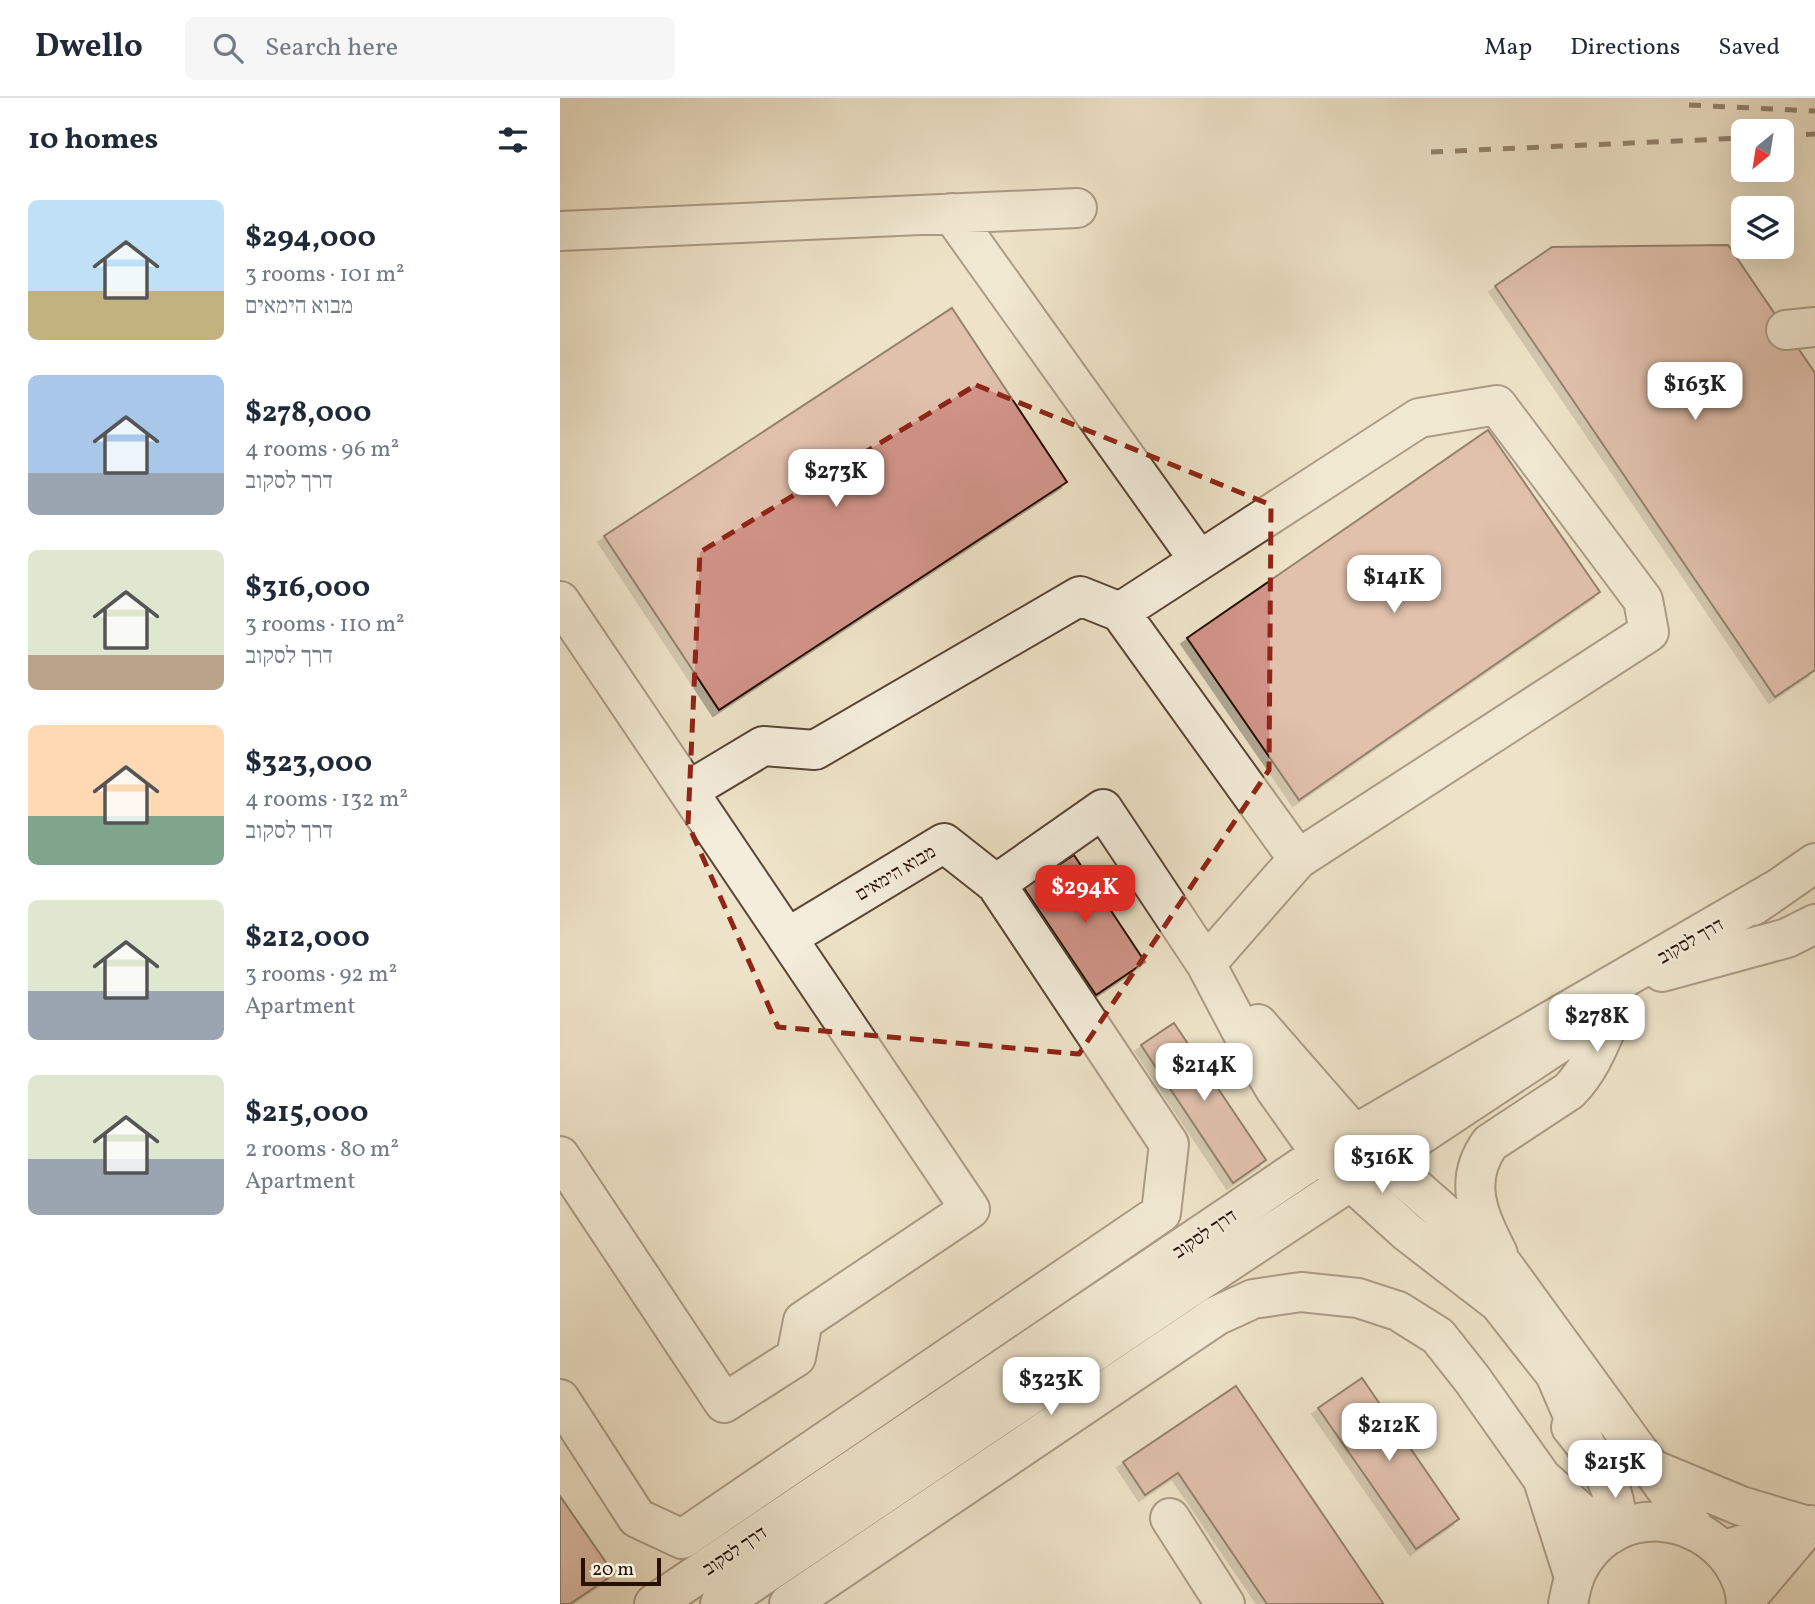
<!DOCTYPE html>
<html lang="en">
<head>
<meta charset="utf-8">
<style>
	body { margin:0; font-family:Vollkorn,"Frank Ruhl Libre",serif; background:#f6f6f7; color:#1f2937; height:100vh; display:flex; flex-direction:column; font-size:26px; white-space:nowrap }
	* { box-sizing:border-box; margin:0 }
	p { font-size:23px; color:#747a83 }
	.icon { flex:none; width:38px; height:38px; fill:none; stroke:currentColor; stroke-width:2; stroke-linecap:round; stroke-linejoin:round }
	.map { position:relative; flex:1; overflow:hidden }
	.panel { display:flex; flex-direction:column; background:#fff; width:560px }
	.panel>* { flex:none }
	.needle { width:46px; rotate:210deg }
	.controls { position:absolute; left:1171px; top:21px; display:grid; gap:14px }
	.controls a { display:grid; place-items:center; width:63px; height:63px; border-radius:10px; background:#fff; box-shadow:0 7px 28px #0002; font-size:35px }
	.scale { position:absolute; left:21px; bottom:18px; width:80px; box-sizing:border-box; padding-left:7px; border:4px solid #271004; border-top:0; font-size:19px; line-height:24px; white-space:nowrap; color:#271004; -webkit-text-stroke:5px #f4eddb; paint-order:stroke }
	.price { position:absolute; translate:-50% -60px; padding:0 16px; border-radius:14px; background:#fff; color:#222; font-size:23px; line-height:46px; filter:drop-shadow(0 2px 4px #0008) }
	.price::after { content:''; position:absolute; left:50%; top:42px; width:21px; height:16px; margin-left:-10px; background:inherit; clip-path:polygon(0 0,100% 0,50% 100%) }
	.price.selected { background:#d93025; color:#fff }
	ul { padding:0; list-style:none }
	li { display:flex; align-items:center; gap:21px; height:175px; padding:0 28px }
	li span { display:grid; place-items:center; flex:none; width:196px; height:140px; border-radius:10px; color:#555 }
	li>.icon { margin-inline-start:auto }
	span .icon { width:84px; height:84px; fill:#fffc; stroke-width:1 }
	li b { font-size:30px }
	h2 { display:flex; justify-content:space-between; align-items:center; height:84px; padding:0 28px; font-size:30px }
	header { display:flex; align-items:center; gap:42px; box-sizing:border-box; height:98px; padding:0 35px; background:#fff; border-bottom:2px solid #e0e1e3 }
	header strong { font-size:33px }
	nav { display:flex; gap:38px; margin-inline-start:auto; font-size:24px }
	.search { width:490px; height:63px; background:#f6f6f7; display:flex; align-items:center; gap:18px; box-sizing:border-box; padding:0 24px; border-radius:10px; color:#747a83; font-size:26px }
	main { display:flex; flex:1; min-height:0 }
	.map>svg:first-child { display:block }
</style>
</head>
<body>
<header>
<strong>Dwello</strong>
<div class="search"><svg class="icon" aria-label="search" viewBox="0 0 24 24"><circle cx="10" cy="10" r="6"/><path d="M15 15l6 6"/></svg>Search here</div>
<nav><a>Map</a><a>Directions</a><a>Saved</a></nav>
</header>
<main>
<section class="panel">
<h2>10 homes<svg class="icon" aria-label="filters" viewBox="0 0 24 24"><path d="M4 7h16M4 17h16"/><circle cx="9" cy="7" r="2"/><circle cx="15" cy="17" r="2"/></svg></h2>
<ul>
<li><span style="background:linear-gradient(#bfe0f5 65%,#c2b280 0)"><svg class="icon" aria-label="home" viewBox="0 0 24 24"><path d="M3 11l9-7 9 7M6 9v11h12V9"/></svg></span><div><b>$294,000</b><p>3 rooms · 101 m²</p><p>מבוא הימאים</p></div></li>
<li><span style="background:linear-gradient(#a9c7e8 70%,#9aa5b1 0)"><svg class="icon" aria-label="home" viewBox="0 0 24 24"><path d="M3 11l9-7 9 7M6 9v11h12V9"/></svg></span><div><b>$278,000</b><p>4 rooms · 96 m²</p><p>דרך לסקוב</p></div></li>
<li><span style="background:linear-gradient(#dfe7d0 75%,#b9a48a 0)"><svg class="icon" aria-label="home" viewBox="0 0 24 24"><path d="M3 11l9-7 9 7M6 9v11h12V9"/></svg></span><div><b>$316,000</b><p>3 rooms · 110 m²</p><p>דרך לסקוב</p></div></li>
<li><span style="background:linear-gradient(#ffd9b3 65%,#7fa58c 0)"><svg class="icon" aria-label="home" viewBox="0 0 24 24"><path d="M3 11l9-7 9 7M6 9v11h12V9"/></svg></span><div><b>$323,000</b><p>4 rooms · 132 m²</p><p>דרך לסקוב</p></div></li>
<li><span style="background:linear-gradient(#dfe7d0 65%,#9aa5b1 0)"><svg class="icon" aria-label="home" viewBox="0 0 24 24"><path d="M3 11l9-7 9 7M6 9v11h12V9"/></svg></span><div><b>$212,000</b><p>3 rooms · 92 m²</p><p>Apartment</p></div></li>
<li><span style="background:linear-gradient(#dfe7d0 60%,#9aa5b1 0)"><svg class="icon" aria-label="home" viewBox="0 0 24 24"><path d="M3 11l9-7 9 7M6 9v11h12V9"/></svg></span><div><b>$215,000</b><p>2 rooms · 80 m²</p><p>Apartment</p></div></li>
</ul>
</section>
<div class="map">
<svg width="1255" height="1506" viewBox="0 0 1255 1506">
	<defs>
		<filter id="shadow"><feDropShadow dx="-6" dy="6" stdDeviation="0" flood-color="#0004"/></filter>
	</defs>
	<rect width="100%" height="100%" fill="#eee3c8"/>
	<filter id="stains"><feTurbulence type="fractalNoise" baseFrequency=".00286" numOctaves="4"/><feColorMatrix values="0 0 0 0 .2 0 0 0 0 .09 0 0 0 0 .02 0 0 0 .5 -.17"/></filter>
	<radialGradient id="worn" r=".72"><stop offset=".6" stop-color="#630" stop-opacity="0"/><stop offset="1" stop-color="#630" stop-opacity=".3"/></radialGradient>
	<path fill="#d19489" stroke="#271004" stroke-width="2" filter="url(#shadow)" d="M1168,147L1255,275V572L1215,599L935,188L992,149Z
		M392,210L507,384L159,612L44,438Z
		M928,332L1040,494L739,702L627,540Z
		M514,757L585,864L536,897L464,790Z
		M614,925L706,1062L673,1085L581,947Z
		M802,1280L899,1421L856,1451L758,1310Z
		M676,1288L823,1505L821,1506H707L618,1375L585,1397L563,1364Z
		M0,1398L54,1476L10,1506H0Z"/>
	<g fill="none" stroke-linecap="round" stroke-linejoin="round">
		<defs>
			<path id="minor" d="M391,115L639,462
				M0,133L517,110
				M1226,232L1255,229
				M0,503L410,1111L243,1223L236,1259L164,1305L0,1058
				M128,693L203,648L255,652L520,498L560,514
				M1193,808L1255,765
				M227,840L384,745L436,786L543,711L646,866L685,940L715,991L761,1056L847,1134L939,1205L995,1276L1026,1348
				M646,866L738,761L1089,534L1083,502L937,307L859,320L560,514L738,761
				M1102,874L1227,840L1255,826
				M698,926L794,1036L943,1167L1135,1431
				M938,1156C919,1118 902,1084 930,1045L1009,993C1033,969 1043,936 1057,906
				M0,1301L77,1420L122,1441L601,1115L609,1046L436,786
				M1011,1329C1037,1361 1058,1389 1057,1432
				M1092,1371L1181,1408L1248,1428
				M983,1382L1014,1479
				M610,1420L665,1506
				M1164,1452L1250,1427
				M1186,1501L1248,1428
				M94,1506L761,1056L1214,793
				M160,1506L623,1194L1013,936
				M229,1506L656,1218L693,1201L741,1194L798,1200L838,1213L878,1238L912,1281L982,1380L1019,1413L1051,1436
				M1008,1506C1011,1490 1014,1475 1024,1461C1061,1407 1138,1414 1173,1466C1180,1477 1186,1492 1186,1506"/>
		</defs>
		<use href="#minor" stroke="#594535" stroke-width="42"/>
		<use href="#minor" stroke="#f4eddb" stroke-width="38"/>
		<path stroke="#271004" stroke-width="5" stroke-dasharray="12 12" stroke-linecap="butt" d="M1129,7L1255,13
			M1222,38L1255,36
			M871,54L1183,40"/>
	</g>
	<path d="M0 0H1255V1506H0ZM416,287L711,407L709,672L519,956L218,929L128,726L140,454Z" fill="#eee3c8" fill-opacity=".55" fill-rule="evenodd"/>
	<path fill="none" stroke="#8f2418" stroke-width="5" stroke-dasharray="14 9" stroke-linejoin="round" d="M416,287L711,407L709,672L519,956L218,929L128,726L140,454Z"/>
	<g text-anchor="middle" stroke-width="5" stroke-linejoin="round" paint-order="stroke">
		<g font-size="19" fill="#271004" stroke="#f4eddb">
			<text transform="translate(335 774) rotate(-31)" y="7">מבוא הימאים</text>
			<text transform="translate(1130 842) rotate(-30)" y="7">דרך לסקוב</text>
			<text transform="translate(644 1135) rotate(-34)" y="7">דרך לסקוב</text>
			<text transform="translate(174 1452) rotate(-34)" y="7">דרך לסקוב</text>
		</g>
	</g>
	<rect width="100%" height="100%" filter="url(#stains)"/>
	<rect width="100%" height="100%" fill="url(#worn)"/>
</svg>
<div class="controls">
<a><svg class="needle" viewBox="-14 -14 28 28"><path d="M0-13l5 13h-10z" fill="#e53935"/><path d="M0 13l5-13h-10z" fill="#747a83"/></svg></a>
<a><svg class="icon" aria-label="layers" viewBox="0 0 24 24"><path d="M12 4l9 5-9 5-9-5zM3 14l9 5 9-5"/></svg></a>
</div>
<div class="scale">20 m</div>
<b class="price" style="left:1135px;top:324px">$163K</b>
<b class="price" style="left:276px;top:411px">$273K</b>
<b class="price" style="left:834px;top:517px">$141K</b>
<b class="price selected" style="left:525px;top:827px">$294K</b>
<b class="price" style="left:1037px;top:956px">$278K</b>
<b class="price" style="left:644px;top:1005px">$214K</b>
<b class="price" style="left:822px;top:1097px">$316K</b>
<b class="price" style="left:491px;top:1319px">$323K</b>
<b class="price" style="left:829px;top:1365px">$212K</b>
<b class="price" style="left:1055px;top:1402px">$215K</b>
</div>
</main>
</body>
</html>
